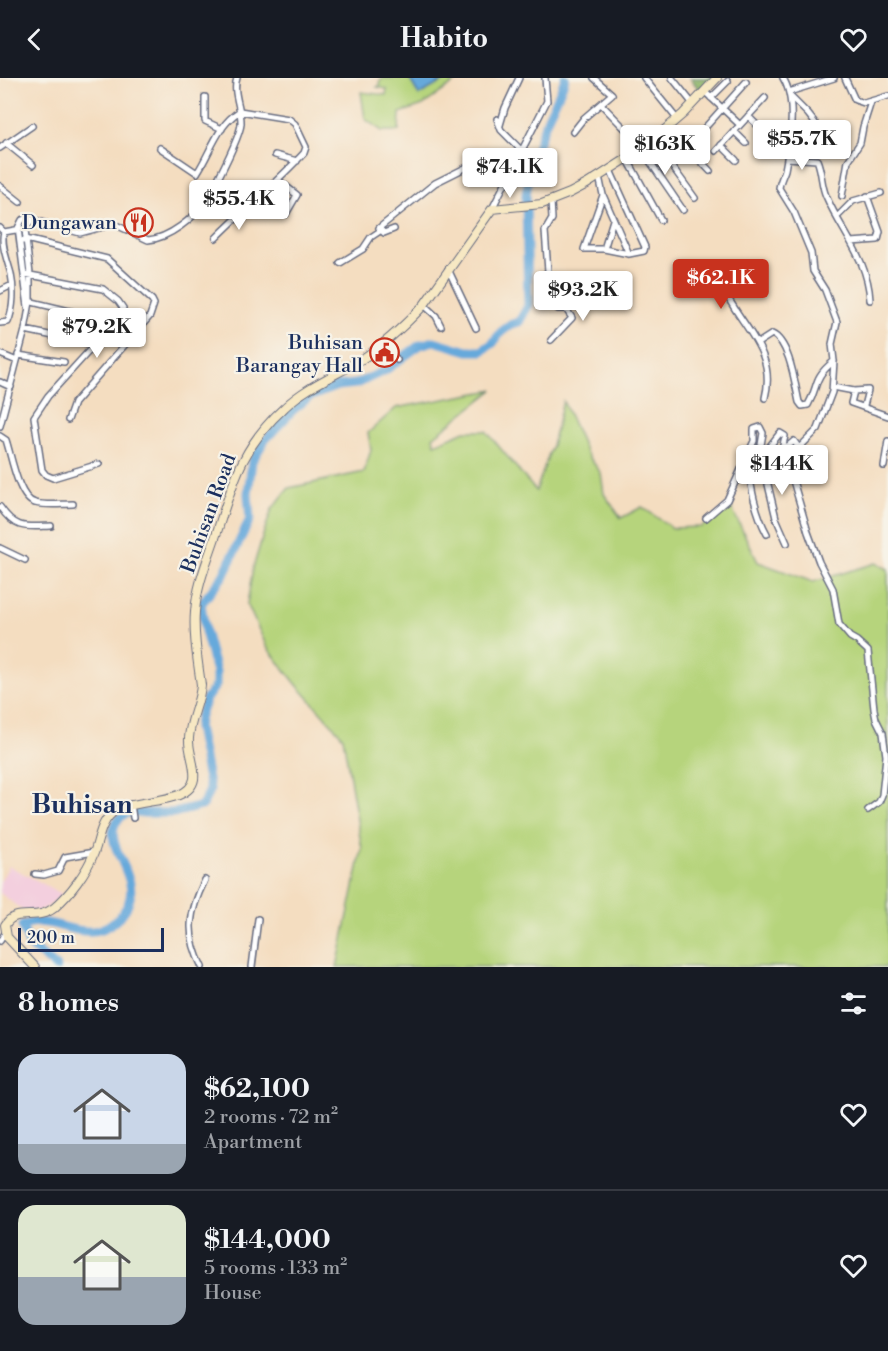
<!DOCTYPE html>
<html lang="en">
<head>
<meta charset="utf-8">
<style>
	body { margin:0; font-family:"Libre Bodoni",serif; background:#242831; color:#f1f3f6; height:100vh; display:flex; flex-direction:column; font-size:22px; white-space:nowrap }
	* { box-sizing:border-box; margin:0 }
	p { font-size:20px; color:#9ea1a6 }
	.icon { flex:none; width:33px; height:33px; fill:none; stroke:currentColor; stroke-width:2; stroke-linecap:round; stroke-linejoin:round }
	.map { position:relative; height:889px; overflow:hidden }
	.panel { display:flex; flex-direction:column; background:#171b24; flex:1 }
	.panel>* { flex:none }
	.scale { position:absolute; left:18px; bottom:15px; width:146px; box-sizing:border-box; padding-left:6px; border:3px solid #1b2f5e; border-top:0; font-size:16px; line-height:21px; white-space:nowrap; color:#1b2f5e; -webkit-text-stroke:4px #f7f3e8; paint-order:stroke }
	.price { position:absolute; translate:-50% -51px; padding:0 14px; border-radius:6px; background:#fff; color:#222; font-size:20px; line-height:39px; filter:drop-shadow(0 2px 3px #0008) }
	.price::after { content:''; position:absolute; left:50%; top:36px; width:18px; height:14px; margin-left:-9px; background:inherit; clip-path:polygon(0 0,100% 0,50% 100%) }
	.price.active { background:#c8321e; color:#fff }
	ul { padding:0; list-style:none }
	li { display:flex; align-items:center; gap:18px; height:150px; padding:0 18px }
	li+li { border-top:2px solid #363941 }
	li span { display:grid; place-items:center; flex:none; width:168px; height:120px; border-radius:18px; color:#555 }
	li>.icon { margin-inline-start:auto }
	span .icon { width:72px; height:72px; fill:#fffc; stroke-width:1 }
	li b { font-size:26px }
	h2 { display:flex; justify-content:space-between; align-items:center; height:72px; padding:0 18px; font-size:26px }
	header { display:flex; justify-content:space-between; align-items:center; height:78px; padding:0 18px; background:#171b24; font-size:27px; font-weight:700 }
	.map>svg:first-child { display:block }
</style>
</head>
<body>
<header><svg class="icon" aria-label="back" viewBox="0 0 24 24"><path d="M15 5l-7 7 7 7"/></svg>Habito<svg class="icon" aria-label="heart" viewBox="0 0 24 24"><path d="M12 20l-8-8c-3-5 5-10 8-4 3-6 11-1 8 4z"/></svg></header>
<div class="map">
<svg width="888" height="889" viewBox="0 0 888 889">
	<rect width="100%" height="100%" fill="#f7f3e8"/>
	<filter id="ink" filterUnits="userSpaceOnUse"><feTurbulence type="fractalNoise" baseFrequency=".0167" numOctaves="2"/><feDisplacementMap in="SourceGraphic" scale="12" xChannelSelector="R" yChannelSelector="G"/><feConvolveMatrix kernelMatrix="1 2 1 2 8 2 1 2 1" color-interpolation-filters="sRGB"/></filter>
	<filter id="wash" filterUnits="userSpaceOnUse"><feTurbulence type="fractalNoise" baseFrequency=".008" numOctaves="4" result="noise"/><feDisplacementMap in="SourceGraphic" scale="24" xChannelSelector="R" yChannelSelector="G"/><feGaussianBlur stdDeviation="1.35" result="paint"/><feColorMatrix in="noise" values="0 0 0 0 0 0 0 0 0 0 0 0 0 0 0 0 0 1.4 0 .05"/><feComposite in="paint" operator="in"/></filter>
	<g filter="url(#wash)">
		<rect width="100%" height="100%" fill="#f4ddc0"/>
		<path fill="#f3cfde" d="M9,788L62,816L47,829L38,833L22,832L0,815V804Z"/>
		<path fill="#b6d47b" stroke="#68826c" stroke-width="1.5" d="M383,0H409L419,17L449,0H461L423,27L400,35L399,53H382L365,41L361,14L386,17L387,11L377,9L380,7L379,4Z
			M493,312L433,359L435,366L465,353H486L536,413L552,367L563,323L587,376L601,395L604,416L621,440L642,429L672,450L701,449L731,429L758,484L813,504L876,485L888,491V889H337L362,771L343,659L297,607L267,569L247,526L253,490L264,454L272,431L289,410L364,394L371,372L368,355L396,330Z"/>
		<path fill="#90b66b" stroke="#567264" stroke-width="1.5" d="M690,0H717L702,15Z"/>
		<path fill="#66a9db" stroke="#406c9c" stroke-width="1.5" d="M409,0H449L419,17Z"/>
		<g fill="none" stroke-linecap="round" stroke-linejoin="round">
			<path stroke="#66a9db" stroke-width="9" d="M56,889L29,867L22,848C55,832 88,876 122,836C148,804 107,776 114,749C115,743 122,738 126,735H174L202,728L210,712L198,649L200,637L206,621L216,607V594L205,553L201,526L223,498L250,441L248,416L252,383L265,362L293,332L309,319L337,308L356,306L384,293L420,267L434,263L468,273H482L493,265L501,254L512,246L519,244L528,228L526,116C530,90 538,63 548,39C554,26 561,14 565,0"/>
		</g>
	</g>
	<g filter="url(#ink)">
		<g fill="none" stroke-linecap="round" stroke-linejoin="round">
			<defs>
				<path id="street" d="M644,0L677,41
					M672,0L693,26
					M783,0C797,22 790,67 785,92C783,98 780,103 779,110L794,134L811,175L813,193L825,212L837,244L832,266L834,283L832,314L818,351L799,370L792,389V399L808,454L819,484L833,511L839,546L850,559L857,563L868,573L874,631L876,641L883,655L886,678L882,717L879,724L868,732
					M845,0L855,22L864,25L888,18
					M704,13L740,47
					M789,14L834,0
					M790,18L808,36L815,45
					M205,19V43L222,51
					M711,20L728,3
					M601,26L634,60L683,132
					M748,38L757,47
					M497,41L501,52L521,72
					M500,47L505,30L519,0
					M669,49L710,93
					M702,53L746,4
					M734,53L746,65
					M573,54L584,40L612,16L594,0
					M653,62L695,120
					M6,65L33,87
					M721,67L736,82
					M0,70L32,48
					M160,70L197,95C211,74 217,47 240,33L289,41L295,46L306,69L304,75C276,105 245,131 216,160
					M716,73L765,20
					M275,77L297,83
					M787,80L817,82C822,93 821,107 826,118C842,155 868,181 870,222
					M628,82L661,142
					M599,98L603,117L629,176
					M278,102L297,117L286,136
					M0,108L20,124
					M603,117L584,171H604L629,176L644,173L645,169L610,92
					M842,118L848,83L860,65L863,49L871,24
					M492,131L547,23L545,0
					M837,139L853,123L881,115
					M0,150L4,154L21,151
					M394,151L384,155L379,150L435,105L485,80C497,81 501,91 506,101
					M20,163L30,162L107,181L152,222L154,226L150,238L74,325L68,342
					M851,164L878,162L880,154L867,118
					M604,171L613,142
					M340,185L363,171L371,159L380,153
					M448,191L476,250
					M25,196L103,211L118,223L123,230L119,240L48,318L34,339L42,392L46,397L53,400L99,386
					M723,210C741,249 777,273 765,320
					M0,213L12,207
					M28,223L115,244
					M424,227L436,238L441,248
					M28,229L18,150L22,142L27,140L80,155L114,146L148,162C170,160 193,140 206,124C214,108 240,61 241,46C242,31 232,15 237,0
					M0,245L8,244C14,230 14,211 11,196C8,184 0,165 4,154
					M25,252L96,267
					M551,262L572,240L566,231H558L542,203L543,199L548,193L545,153L552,141L551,123
					M383,265L397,282
					M758,265L772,256C790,264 795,307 799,324L802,328L808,327C820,306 811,302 834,283
					M0,276L17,283
					M18,277L64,284
					M0,304L11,309
					M833,309L854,313L868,312L864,328
					M854,313L851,325L888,338
					M0,348L25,252L30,224V196L25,152L32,142
					M0,358L6,362C11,376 18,421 35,425C46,428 62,426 73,426
					M762,376L766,373L780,355L785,358L783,367L788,368L794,363L799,370
					M747,381C751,408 754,432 767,456
					M884,388L888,363
					M0,429C16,452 25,449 51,448
					M706,440L727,422L754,363V351L760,349L763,355L760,373L776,440L787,465
					M0,470L25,482
					M131,726L133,740
					M35,796L44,797L58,793L65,779L94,774
					M0,863L5,855
					M202,889C185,856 189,834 205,802
					M252,889L258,841"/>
				<path id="secondary" d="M35,889L7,859L5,847C16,829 36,844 54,830C70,816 86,795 94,775C99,762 100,747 110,737C130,718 189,729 194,701C196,687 188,674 189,660C190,641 200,625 201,607C198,584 193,558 195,534C197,505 209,479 218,451C234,400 244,366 285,329C306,309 334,298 359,283C383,268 405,247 424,227L492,131L542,126L570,115L587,106L642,71L683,36L717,0"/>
			</defs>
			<use href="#street" stroke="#676c80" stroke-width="8"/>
			<use href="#secondary" stroke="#676c80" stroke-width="10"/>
			<use href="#street" stroke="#fff" stroke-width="5"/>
			<use href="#secondary" stroke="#f7e8c3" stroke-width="8"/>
		</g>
	</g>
	<defs>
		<symbol id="restaurant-ring" viewBox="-11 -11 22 22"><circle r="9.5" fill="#f7f3e8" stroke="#c8321e" stroke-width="1.5"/><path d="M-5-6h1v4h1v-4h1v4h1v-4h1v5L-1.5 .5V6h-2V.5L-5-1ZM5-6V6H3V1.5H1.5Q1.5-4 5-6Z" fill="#c8321e"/></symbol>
		<symbol id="civic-ring" viewBox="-11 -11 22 22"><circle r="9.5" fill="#f7f3e8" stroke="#c8321e" stroke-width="1.5"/><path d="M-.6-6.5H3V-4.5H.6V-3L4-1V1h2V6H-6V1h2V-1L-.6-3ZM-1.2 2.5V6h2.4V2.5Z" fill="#c8321e"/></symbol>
	</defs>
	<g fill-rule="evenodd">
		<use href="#restaurant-ring" x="122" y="128" width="33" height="33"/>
		<use href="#civic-ring" x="368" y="258" width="33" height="33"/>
	</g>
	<g text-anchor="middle" stroke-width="4.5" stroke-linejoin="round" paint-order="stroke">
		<g font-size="20" fill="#1b2f5e" stroke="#f7f3e8" text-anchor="end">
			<text x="117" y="151">Dungawan</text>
			<text x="363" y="271">Buhisan<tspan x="363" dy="23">Barangay Hall</tspan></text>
		</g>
		<g font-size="20" fill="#1b2f5e" stroke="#f7f3e8">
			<text transform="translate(208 435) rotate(-70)" y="7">Buhisan Road</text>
		</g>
		<g font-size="26" font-weight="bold" fill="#1b2f5e" stroke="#f7f3e8">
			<text x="82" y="735">Buhisan</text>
		</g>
	</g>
</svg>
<div class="scale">200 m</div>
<b class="price" style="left:802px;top:93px">$55.7K</b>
<b class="price" style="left:665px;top:98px">$163K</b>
<b class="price" style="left:510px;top:121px">$74.1K</b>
<b class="price" style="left:239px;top:153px">$55.4K</b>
<b class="price active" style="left:721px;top:232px">$62.1K</b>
<b class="price" style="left:583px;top:244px">$93.2K</b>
<b class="price" style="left:97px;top:281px">$79.2K</b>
<b class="price" style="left:782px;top:418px">$144K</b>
</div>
<section class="panel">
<h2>8 homes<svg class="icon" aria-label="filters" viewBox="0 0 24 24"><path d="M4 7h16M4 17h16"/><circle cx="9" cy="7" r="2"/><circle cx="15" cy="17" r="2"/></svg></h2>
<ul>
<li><span style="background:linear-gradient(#c9d6e8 75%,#9aa5b1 0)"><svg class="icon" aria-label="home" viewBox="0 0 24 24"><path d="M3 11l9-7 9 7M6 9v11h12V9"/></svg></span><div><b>$62,100</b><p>2 rooms · 72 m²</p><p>Apartment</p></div><svg class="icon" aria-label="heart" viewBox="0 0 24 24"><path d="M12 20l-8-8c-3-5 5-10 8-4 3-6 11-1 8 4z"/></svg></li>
<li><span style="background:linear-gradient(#dfe7d0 60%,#9aa5b1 0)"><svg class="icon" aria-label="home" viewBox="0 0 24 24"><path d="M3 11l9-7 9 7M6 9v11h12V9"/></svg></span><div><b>$144,000</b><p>5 rooms · 133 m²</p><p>House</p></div><svg class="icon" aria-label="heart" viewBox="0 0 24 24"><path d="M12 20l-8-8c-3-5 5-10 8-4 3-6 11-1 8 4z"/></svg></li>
</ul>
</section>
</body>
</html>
